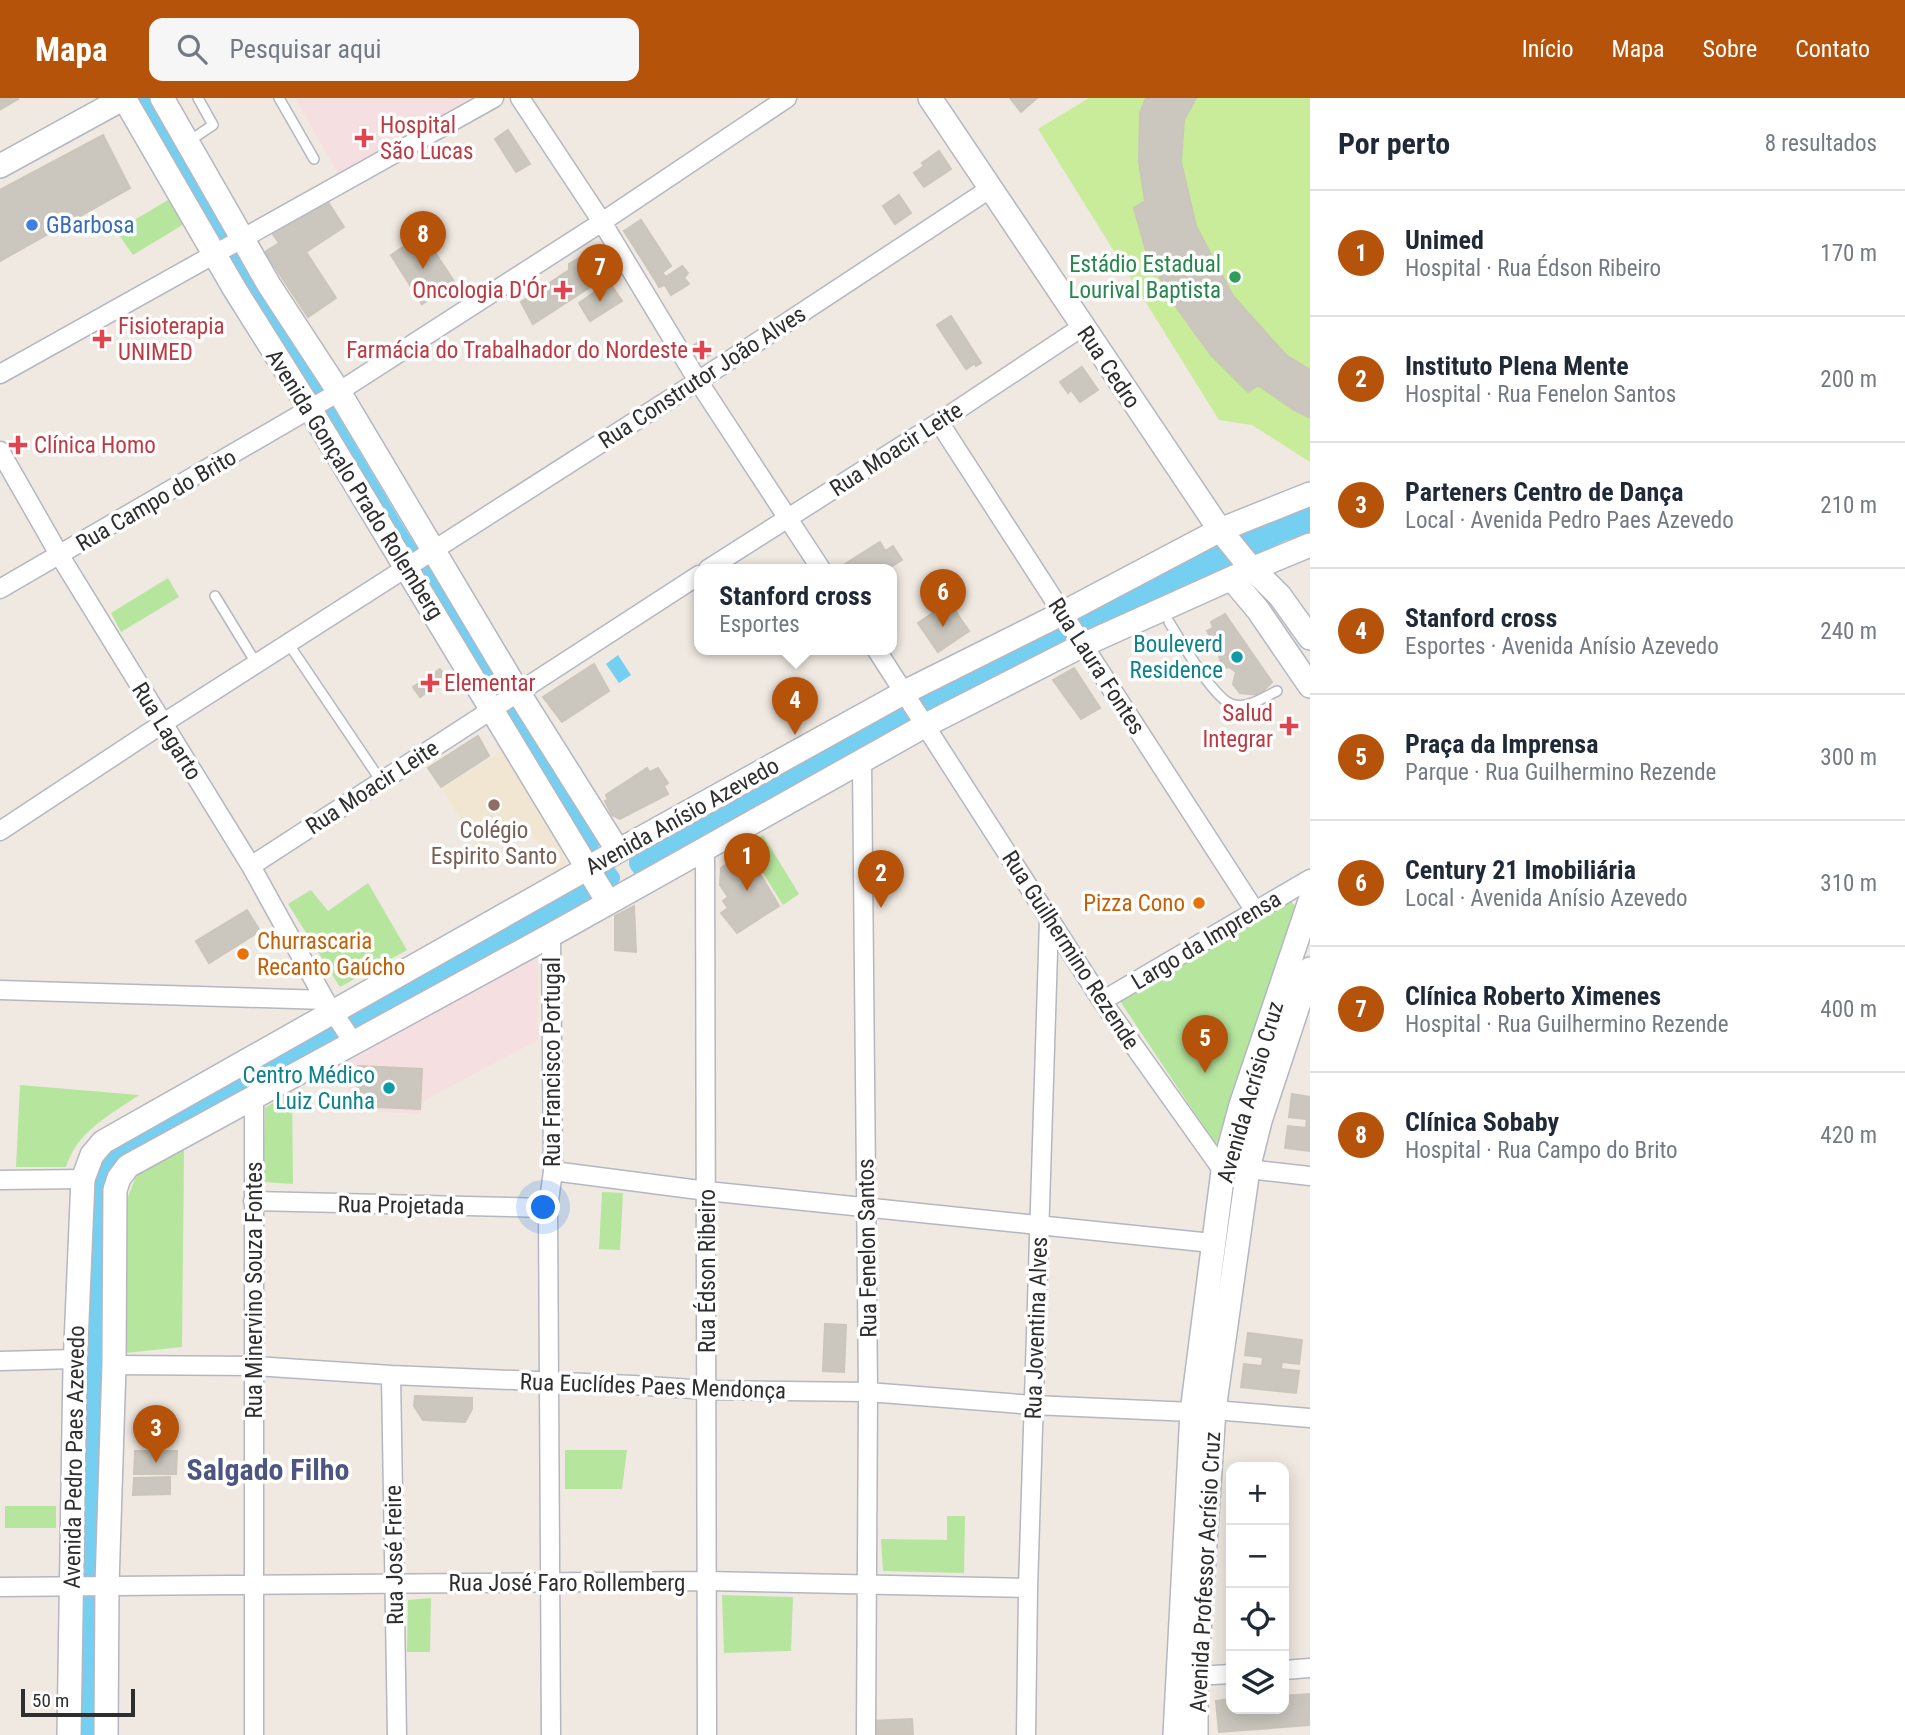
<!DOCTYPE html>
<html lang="pt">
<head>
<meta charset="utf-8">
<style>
  :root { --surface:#fff; --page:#f6f6f7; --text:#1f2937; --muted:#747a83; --line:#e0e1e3; --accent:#b45309 }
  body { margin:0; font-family:"Roboto Condensed",sans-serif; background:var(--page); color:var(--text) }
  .controls { position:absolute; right:21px; bottom:21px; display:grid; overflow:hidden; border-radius:14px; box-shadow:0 4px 18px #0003 }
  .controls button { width:63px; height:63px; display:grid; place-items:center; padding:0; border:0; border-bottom:2px solid var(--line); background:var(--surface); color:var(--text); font:35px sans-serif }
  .scale { position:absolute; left:21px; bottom:18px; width:114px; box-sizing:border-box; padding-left:7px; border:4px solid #2e2e2e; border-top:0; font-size:19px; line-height:24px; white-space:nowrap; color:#2e2e2e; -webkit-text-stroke:5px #fff; paint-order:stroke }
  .you { position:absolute; left:544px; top:1110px; width:24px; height:24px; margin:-18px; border:5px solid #fff; border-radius:50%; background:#1a73e8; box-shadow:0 0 0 10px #1a73e833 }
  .badge { display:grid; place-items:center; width:46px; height:46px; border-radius:50%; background:var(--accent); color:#fff; font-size:23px; font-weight:700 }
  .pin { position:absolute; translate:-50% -58px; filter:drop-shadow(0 2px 4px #0008) }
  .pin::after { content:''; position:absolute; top:37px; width:24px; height:21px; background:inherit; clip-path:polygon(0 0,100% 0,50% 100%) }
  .popup { position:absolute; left:694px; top:466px; width:203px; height:91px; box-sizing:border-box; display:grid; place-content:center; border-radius:14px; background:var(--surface); filter:drop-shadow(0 2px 5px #0005); font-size:23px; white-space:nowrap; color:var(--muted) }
  .popup b { font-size:26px; color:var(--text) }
  .popup::after { content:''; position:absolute; left:50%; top:100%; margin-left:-14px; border:14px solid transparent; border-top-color:var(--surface) }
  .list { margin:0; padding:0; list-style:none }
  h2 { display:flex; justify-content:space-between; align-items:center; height:91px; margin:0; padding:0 28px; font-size:30px }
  h2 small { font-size:23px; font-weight:400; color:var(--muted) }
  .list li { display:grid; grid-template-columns:46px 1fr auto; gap:21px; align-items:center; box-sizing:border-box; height:126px; padding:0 28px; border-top:2px solid var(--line) }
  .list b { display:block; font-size:26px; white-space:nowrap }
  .list p { margin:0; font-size:23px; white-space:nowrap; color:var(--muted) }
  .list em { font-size:23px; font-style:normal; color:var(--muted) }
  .icon { flex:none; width:38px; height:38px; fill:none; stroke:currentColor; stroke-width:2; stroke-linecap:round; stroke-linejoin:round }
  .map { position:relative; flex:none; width:1310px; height:1637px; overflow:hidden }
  header { display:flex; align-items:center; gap:42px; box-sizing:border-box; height:98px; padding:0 35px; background:var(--accent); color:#fff }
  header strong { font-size:33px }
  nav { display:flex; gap:38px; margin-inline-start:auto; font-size:24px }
  .search { width:490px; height:63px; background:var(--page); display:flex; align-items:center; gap:18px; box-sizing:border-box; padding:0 24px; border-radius:14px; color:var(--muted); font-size:26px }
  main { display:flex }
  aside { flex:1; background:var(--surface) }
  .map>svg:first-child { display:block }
  .education { fill:#f0e6d1 }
  .medical { fill:#f5dfe0 }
  .green { fill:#b6e59e }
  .pitch { fill:#c9ec9a }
  .water { fill:#75cff0 }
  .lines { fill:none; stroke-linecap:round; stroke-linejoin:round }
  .canal { stroke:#75cff0; stroke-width:16 }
  .river { stroke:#75cff0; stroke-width:28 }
  .building { fill:#cbc7bf; stroke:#cbc5ba; stroke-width:2 }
  .lane-casing { stroke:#b4b7c1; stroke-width:12 }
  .street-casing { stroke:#b4b7c1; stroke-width:21 }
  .secondary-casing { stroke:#b4b7c1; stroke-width:26 }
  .lane { stroke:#fff; stroke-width:9 }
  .street { stroke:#fff; stroke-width:18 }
  .secondary { stroke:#fff; stroke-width:23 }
  .health-dot { fill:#e0444e; stroke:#fff; stroke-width:2.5 }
  .shop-dot { fill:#3f7fe0; stroke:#fff; stroke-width:2.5 }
  .leisure-dot { fill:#2e9e5b; stroke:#fff; stroke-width:2.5 }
  .culture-dot { fill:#0f9aa8; stroke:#fff; stroke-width:2.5 }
  .education-dot { fill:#8d6e63; stroke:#fff; stroke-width:2.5 }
  .food-dot { fill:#e8710a; stroke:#fff; stroke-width:2.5 }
  .labels { text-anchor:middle; stroke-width:7; stroke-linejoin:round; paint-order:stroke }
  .health-label { font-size:23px; fill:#be3a42; stroke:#fff; text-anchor:start }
  .shop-label { font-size:23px; fill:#366cbe; stroke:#fff; text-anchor:start }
  .leisure-label { font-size:23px; fill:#27864d; stroke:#fff; text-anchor:end }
  .street-label { font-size:23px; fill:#2e2e2e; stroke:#fff }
  .culture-label { font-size:23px; fill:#0d838f; stroke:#fff; text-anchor:end }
  .education-label { font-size:23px; fill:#785e54; stroke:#fff }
  .food-label { font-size:23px; fill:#c56008; stroke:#fff; text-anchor:end }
  .district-label { font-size:30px; font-weight:bold; fill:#4d5680; stroke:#fff }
</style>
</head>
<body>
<header>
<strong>Mapa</strong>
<div class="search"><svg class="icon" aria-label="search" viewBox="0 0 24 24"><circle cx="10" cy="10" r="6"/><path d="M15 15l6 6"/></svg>Pesquisar aqui</div>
<nav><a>Início</a><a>Mapa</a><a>Sobre</a><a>Contato</a></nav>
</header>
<main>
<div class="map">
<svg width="1310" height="1637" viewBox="0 0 1310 1637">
  <rect width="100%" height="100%" fill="#efe9e1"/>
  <path class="education" d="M502,653L565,752L566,769L555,777L526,724L478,751L442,690Z"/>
  <path class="medical" d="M295,0H480L340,79Z
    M538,856V942L425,1002L420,1016L348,1012V964Z"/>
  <path class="green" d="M168,102L184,126L133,157L116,133Z
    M168,480L179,499L121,534L111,515Z
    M763,737L799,796L783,807L746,748Z
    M368,785L407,852L340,889L288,806L311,792L328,813Z
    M1290,803L1300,812L1216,1047L1120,903Z
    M20,987L139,997C109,1018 77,1033 66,1069H16Z
    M292,993L293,1086L263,1084L265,1010Z
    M184,1052L182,1249L125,1255V1107L136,1078Z
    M602,1094L623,1095L620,1152L599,1151Z
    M565,1352H627L622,1391H565Z
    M5,1408H56V1430H5Z
    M947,1418H965L964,1475L883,1473L881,1441L947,1442Z
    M722,1497L793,1499L791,1553L724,1555Z
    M431,1500L430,1554H407L408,1502Z"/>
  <path class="pitch" d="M1089,0H1310V364L1252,327L1219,322L1038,31Z"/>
  <path class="water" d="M618,557L631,577L619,585L606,566Z"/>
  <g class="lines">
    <path class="canal" d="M141,0L396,431L591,746
      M606,771L612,780"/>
    <path class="river" d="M643,764L835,654L1032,550L1282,429L1310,422
      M89,1637L101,1081C103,1065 114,1059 127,1051L585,795"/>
  </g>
  <path class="building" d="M0,0H17L18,1L1,11Z
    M1010,0H1037L1021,14Z
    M1146,0H1196L1184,22L1181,64L1196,128L1233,198L1286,257L1310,272V320L1294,312L1258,287L1248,294L1211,257L1174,206L1146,153L1134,110L1145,103L1139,64L1140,15Z
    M508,32L530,66L516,74L495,41Z
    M103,37L130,90L0,163V92Z
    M939,53L951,71L924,89L914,75L924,68L922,65Z
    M899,97L911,115L895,126L883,108Z
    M324,98L344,129L306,154L336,200L308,219L265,154L279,145L270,132Z
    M641,122L671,168L662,175L666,179L657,185L624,133Z
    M423,136L455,185L422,206L391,157Z
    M589,154L604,180L533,226L521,204L569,172V166Z
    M682,168L688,175L684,180L689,186L671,197L665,187L659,189L657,185Z
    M609,184L622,203L590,223L579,205Z
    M951,218L981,265L976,268L975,265L966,271L937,227Z
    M701,243L710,257L703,261L694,247Z
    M1082,269L1098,292L1080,304L1071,292L1068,295L1060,284Z
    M880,444L885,453L893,448L902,462L887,471H843L842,468Z
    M949,504L969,533L938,554L918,525Z
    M1225,516L1272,584L1259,597L1240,595L1233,586L1236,574L1229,569L1225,570L1220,562L1219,556L1209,552L1202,543L1210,538L1207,533L1213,530L1211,524Z
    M594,566L609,593L562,624L543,599Z
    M1074,570L1100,610L1081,621L1053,582Z
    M440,571L447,580L420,599L413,589Z
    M478,638L489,658L441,689L428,670Z
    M647,670L650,674L658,670L668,685L664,688L668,696L620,721L612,717L605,703L608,702L606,697Z
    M746,758L751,765L753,764L779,808L737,835L721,815L728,810L723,803L728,799L720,787L721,770L736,760L738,764Z
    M634,808L636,854L615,852V818Z
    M247,812L260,833L209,865L196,843Z
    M358,968L422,971L420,1011L356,1008Z
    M1292,996L1310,999V1053L1285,1050L1288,1028L1306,1030L1307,1021L1289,1019Z
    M825,1226L846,1227L844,1274L823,1273Z
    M1248,1235L1302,1242L1299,1266L1282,1264L1281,1271L1299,1273L1296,1295L1241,1289L1244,1266L1262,1268L1263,1259L1245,1257Z
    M415,1298L472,1300V1311L465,1324L423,1322L414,1308Z
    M135,1353H177L176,1376H134Z
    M170,1379V1396L133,1397L134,1380Z
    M1310,1596V1627L1219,1634L1216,1603L1231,1601V1611H1284V1598Z
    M912,1621L913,1637H871L870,1623Z"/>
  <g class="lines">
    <defs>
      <path id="lane" d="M279,0L314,61
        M189,43L213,27L198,0
        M215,498L256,565
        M1169,524C1181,543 1212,598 1231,606C1246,612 1264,599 1277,593
        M288,545L381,683"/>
      <path id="street" d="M520,0L602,124L698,283L821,471
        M0,276L494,0
        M939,324L1255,813
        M0,353L60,458L251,768L325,902L353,944
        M708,471L939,324L1082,229
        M0,491L332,298L602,124L787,0
        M876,551L1102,903L1223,1073
        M862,664L868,1294L866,1637
        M0,733L162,626L698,283L991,90
        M705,751L707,1637
        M251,768L699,477
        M0,892L325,902
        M1102,903L1310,781
        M1248,1071L1310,1078
        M553,1073L707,1093L1212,1145
        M0,1082L83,1081
        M253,1103L548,1110
        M0,1263L75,1261
        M114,1267L255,1268L391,1277L633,1287L707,1292L868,1294L1033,1307L1192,1314L1214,1312L1310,1320
        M391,1277L397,1637
        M0,1489L707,1483L1028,1490
        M1284,1572L1310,1570
        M1196,1578L1231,1576
        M254,1637V1000
        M551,1637L548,1110L553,1073L551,837
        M1026,1637L1028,1490L1049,822"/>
      <path id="secondary" d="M124,0L234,190L310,311L608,804
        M162,0L269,187L339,294L518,594L618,753
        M930,0L1220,432L1246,464L1280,498L1310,540
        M0,68L124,0
        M1232,481L1258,512L1310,588
        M69,1637L75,1269L83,1081L92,1057L103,1044L618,753L905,594L1063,515L1220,432L1310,396
        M106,1637L107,1487L114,1267L115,1092L119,1080L128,1068L551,837L926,627L1083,547L1252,471L1310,447
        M1175,1637L1192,1314L1223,1073L1241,1007L1310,803
        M1196,1637V1578L1214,1312L1248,1071L1260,1023L1310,871"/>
    </defs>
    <use href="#lane" class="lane-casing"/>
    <use href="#street" class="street-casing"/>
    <use href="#secondary" class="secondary-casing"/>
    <use href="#lane" class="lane"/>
    <use href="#street" class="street"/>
    <use href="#secondary" class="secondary"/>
  </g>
  <g class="health-dot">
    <path d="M360.5 29.5h7v7h7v7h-7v7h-7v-7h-7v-7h7z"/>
    <path d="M559.5 181.5h7v7h7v7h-7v7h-7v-7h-7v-7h7z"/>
    <path d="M98.5 230.5h7v7h7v7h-7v7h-7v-7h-7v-7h7z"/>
    <path d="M698.5 241.5h7v7h7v7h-7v7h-7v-7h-7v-7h7z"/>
    <path d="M14.5 336.5h7v7h7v7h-7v7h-7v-7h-7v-7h7z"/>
    <path d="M426.5 574.5h7v7h7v7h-7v7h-7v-7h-7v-7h7z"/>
    <path d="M1285.5 617.5h7v7h7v7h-7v7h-7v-7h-7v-7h7z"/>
  </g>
  <circle class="shop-dot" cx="32" cy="127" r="7"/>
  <circle class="leisure-dot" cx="1235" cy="179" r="7"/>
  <g class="culture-dot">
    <circle cx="1237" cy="559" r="7"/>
    <circle cx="389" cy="990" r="7"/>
  </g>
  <circle class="education-dot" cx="494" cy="707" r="7"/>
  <g class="food-dot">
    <circle cx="1199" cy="805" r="7"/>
    <circle cx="243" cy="856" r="7"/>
  </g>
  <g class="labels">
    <g class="health-label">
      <text x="380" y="35">Hospital<tspan x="380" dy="26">São Lucas</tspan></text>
      <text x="547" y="200" text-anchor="end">Oncologia D'Ór</text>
      <text x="118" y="236">Fisioterapia<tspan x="118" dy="26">UNIMED</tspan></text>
      <text x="688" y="260" text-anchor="end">Farmácia do Trabalhador do Nordeste</text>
      <text x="34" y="355">Clínica Homo</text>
      <text x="444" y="593">Elementar</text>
      <text x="1273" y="623" text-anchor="end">Salud<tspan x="1273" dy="26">Integrar</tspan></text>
    </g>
    <g class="shop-label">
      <text x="46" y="135">GBarbosa</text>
    </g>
    <g class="leisure-label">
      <text x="1221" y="174">Estádio Estadual<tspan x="1221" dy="26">Lourival Baptista</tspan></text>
    </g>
    <g class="street-label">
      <text transform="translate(1109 269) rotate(56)" y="8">Rua Cedro</text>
      <text transform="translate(702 279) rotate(-33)" y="8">Rua Construtor João Alves</text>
      <text transform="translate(896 351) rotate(-33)" y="8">Rua Moacir Leite</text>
      <text transform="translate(355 386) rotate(58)" y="8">Avenida Gonçalo Prado Rolemberg</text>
      <text transform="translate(156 402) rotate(-30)" y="8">Rua Campo do Brito</text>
      <text transform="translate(1097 568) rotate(57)" y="8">Rua Laura Fontes</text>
      <text transform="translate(167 633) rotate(58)" y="8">Rua Lagarto</text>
      <text transform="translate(372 689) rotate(-33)" y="8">Rua Moacir Leite</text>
      <text transform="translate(682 718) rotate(-29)" y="8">Avenida Anísio Azevedo</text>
      <text transform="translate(1206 842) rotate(-31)" y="8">Largo da Imprensa</text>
      <text transform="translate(1071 852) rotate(57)" y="8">Rua Guilhermino Rezende</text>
      <text transform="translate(552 964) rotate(-90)" y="8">Rua Francisco Portugal</text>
      <text transform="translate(1250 994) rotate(-74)" y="8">Avenida Acrísio Cruz</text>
      <text transform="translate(401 1107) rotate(1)" y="8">Rua Projetada</text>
      <text transform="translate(867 1150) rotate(-91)" y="8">Rua Fenelon Santos</text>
      <text transform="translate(707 1173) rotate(-90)" y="8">Rua Édson Ribeiro</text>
      <text transform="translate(254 1192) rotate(-90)" y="8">Rua Minervino Souza Fontes</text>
      <text transform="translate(1036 1230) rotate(-88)" y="8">Rua Joventina Alves</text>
      <text transform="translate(653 1288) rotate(2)" y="8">Rua Euclídes Paes Mendonça</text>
      <text transform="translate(74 1359) rotate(-89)" y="8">Avenida Pedro Paes Azevedo</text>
      <text transform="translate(394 1457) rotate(-91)" y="8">Rua José Freire</text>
      <text transform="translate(1205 1474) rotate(-87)" y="8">Avenida Professor Acrísio Cruz</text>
      <text x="567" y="1493">Rua José Faro Rollemberg</text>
    </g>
    <g class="culture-label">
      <text x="1223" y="554">Bouleverd<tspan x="1223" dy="26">Residence</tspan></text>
      <text x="375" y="985">Centro Médico<tspan x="375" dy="26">Luiz Cunha</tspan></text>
    </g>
    <g class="education-label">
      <text x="494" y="740">Colégio<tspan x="494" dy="26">Espirito Santo</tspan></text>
    </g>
    <g class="food-label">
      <text x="1185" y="813">Pizza Cono</text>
      <text x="257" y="851" text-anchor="start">Churrascaria<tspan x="257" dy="26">Recanto Gaúcho</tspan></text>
    </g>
    <g class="district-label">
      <text x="268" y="1382">Salgado Filho</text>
    </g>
  </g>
</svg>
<div class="controls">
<button>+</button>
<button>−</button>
<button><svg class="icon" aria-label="locate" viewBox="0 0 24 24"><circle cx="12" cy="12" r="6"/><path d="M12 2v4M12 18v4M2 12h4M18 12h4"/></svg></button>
<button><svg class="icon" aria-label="layers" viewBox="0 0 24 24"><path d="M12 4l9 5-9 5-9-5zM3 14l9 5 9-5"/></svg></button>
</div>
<div class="scale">50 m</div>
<div class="you"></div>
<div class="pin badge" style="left:747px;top:793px">1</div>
<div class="pin badge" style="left:881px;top:810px">2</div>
<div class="pin badge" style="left:156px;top:1365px">3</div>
<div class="pin badge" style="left:795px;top:637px">4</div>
<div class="popup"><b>Stanford cross</b>Esportes</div>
<div class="pin badge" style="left:1205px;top:975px">5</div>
<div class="pin badge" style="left:943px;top:529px">6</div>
<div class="pin badge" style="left:600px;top:204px">7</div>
<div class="pin badge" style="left:423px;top:171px">8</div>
</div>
<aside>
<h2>Por perto<small>8 resultados</small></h2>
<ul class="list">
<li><span class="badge">1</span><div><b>Unimed</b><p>Hospital · Rua Édson Ribeiro</p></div><em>170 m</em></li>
<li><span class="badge">2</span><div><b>Instituto Plena Mente</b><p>Hospital · Rua Fenelon Santos</p></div><em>200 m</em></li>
<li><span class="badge">3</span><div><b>Parteners Centro de Dança</b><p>Local · Avenida Pedro Paes Azevedo</p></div><em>210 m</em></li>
<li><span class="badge">4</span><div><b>Stanford cross</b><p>Esportes · Avenida Anísio Azevedo</p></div><em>240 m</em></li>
<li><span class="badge">5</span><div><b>Praça da Imprensa</b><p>Parque · Rua Guilhermino Rezende</p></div><em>300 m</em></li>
<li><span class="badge">6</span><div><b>Century 21 Imobiliária</b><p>Local · Avenida Anísio Azevedo</p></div><em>310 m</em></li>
<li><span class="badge">7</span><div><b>Clínica Roberto Ximenes</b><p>Hospital · Rua Guilhermino Rezende</p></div><em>400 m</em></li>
<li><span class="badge">8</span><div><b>Clínica Sobaby</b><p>Hospital · Rua Campo do Brito</p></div><em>420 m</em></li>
</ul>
</aside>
</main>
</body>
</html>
